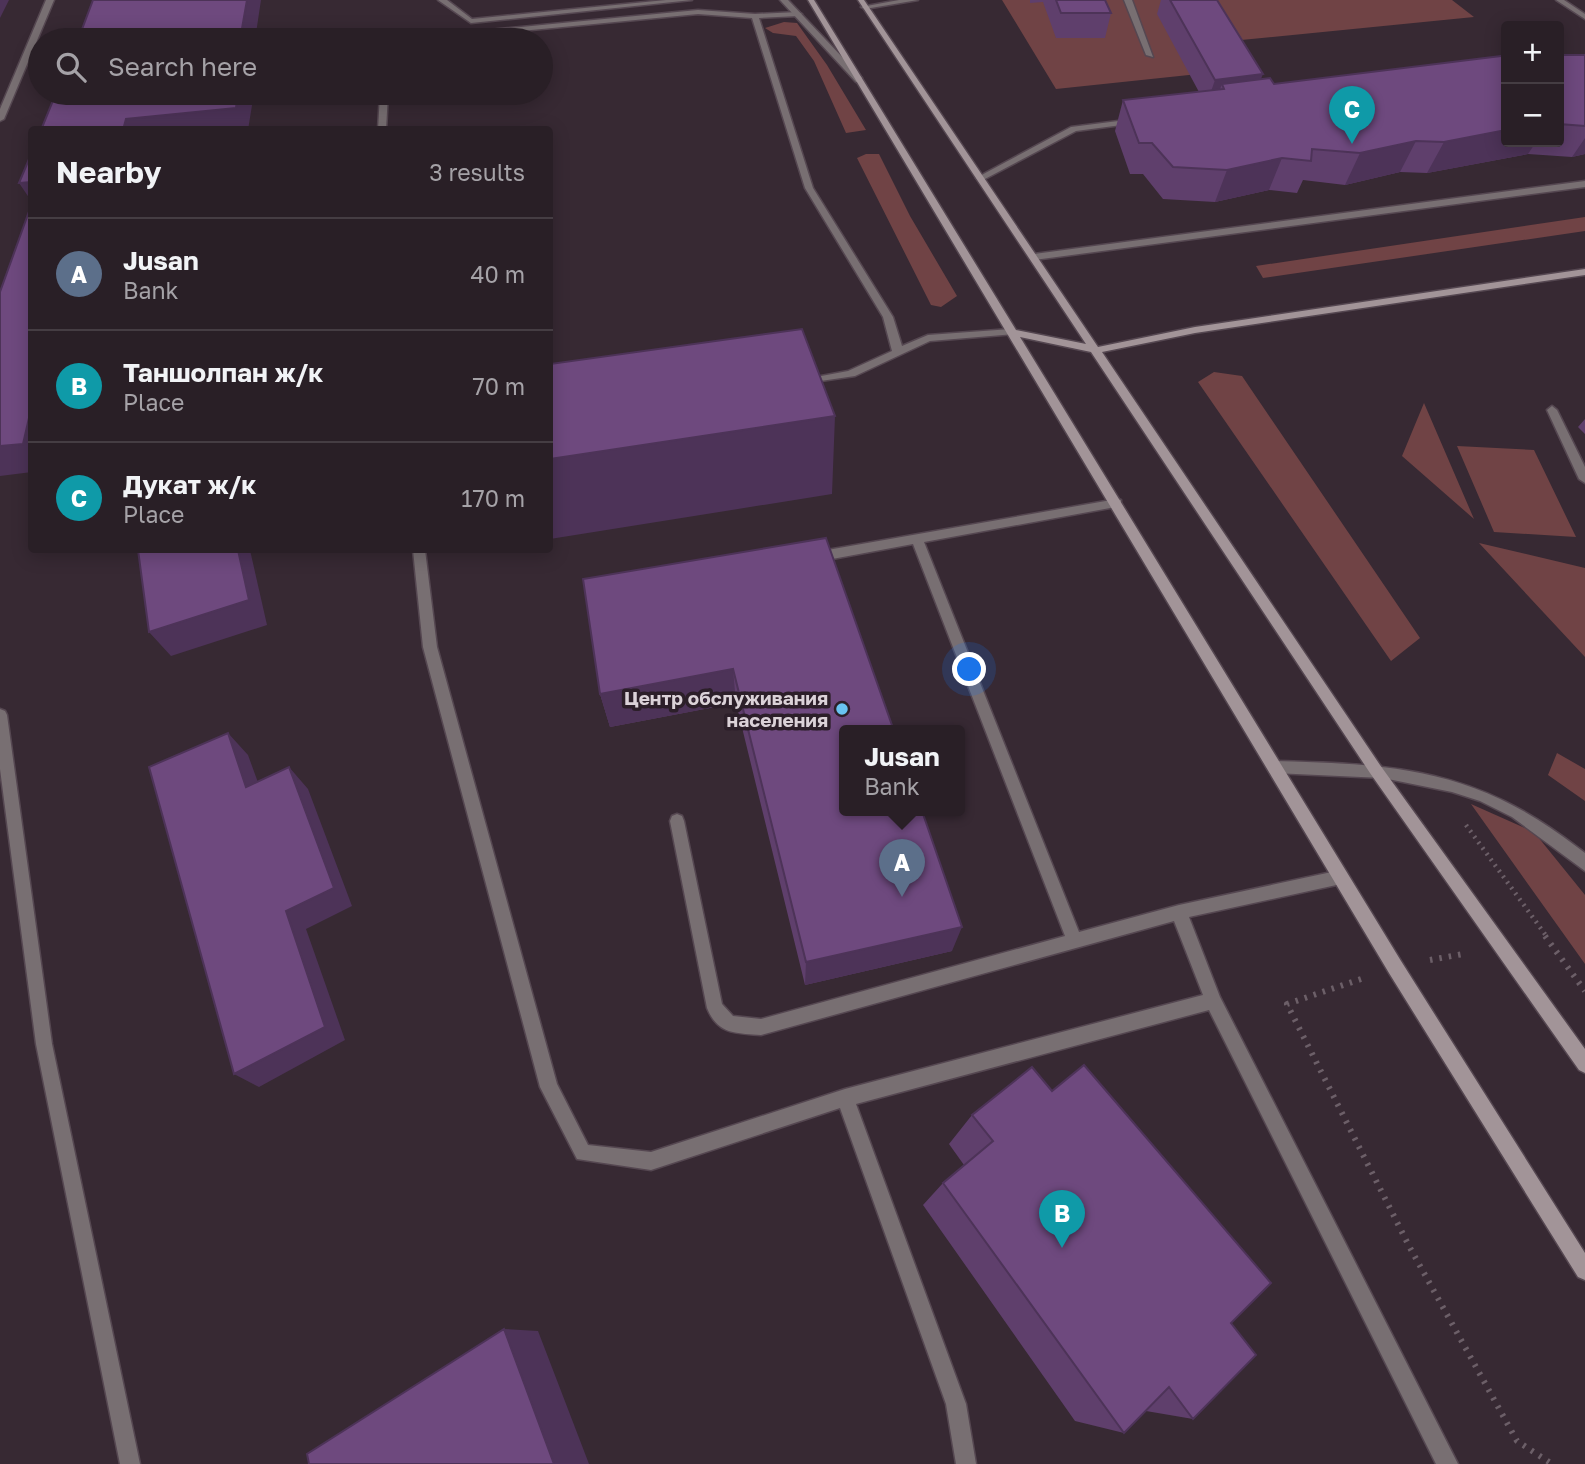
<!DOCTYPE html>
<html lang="en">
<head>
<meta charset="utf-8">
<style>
  :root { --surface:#291f26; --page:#352c32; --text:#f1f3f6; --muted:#a5a2a7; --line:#453d43; --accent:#bca0f2 }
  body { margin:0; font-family:"Golos Text",sans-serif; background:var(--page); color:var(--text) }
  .controls { position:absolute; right:21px; top:21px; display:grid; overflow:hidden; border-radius:7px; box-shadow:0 4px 18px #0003 }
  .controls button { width:63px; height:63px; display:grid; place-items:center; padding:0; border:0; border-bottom:2px solid var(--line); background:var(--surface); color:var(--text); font:35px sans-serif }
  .you { position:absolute; left:970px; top:670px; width:24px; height:24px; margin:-18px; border:5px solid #fff; border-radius:50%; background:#1a73e8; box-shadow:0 0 0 10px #1a73e833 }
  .badge { display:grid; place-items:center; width:46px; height:46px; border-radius:50%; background:var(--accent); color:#fff; font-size:23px; font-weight:700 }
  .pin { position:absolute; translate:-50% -58px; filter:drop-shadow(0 2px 4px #0008) }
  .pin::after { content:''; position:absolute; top:37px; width:24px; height:21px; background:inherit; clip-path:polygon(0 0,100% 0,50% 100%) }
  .popup { position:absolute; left:839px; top:725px; width:126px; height:91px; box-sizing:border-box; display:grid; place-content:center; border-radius:7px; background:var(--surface); filter:drop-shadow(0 2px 5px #0005); font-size:23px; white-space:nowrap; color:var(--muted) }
  .popup b { font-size:26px; color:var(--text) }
  .popup::after { content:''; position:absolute; left:50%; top:100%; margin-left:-14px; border:14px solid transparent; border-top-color:var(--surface) }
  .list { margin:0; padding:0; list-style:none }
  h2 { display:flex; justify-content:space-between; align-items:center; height:91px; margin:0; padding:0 28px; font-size:30px }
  h2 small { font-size:23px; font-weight:400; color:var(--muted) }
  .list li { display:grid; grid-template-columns:46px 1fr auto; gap:21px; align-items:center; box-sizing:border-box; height:112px; padding:0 28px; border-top:2px solid var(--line) }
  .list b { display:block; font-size:26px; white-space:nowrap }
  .list p { margin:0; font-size:23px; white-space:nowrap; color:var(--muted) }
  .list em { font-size:23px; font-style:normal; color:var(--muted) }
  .icon { flex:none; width:38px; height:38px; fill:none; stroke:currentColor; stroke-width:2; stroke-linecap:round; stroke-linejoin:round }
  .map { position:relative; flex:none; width:1585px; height:1464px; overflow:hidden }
  .search { position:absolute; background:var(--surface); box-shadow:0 4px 18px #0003; left:28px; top:28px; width:525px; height:77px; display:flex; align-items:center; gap:18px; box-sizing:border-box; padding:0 24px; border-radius:38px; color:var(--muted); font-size:26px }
  .panel { position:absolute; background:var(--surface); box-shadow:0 4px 18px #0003; left:28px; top:126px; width:525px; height:427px; border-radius:7px }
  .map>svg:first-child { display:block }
  .green { fill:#704345 }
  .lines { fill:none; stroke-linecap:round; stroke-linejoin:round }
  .service-casing { stroke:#554751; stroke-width:3 }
  .minor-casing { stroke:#554751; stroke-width:3 }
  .tertiary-casing { stroke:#554751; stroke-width:3 }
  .secondary-casing { stroke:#554751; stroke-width:3 }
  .path-far1 { stroke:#6c5f68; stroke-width:4.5; stroke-dasharray:2 5; stroke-linecap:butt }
  .path { stroke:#6c5f68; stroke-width:6; stroke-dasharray:2.5 7; stroke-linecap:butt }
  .service { fill:#786f72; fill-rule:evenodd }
  .minor { fill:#786f72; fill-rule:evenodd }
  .tertiary { fill:#786f72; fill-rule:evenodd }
  .secondary { fill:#a29498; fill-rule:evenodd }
  .wall { fill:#5f3f6c }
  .shaded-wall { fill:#4d3358 }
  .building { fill:#6e497e; stroke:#4d3358; stroke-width:2 }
  .poi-dot { fill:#69c3f1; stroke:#2c1f29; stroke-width:2.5 }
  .labels { text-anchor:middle; stroke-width:7; stroke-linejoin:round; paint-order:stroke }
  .poi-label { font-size:19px; font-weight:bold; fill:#dbd2d8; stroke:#2c1f29; text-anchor:end }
</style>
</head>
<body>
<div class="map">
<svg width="1585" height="1464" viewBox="0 0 1585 1464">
  <rect width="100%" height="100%" fill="#372933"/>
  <path class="green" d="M1002,0H1452L1474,17L1231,41L1246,69L1056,89Z
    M784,22L797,23L827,65L866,130L846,133L814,61L796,36L773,33L765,28Z
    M866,154H879L910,216L957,296L941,307L931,305L857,158Z
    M1585,217V231L1263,278L1256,266Z
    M1214,372L1242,376L1420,638L1391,661L1198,382Z
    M1424,403L1474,519L1402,456Z
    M1457,446L1534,450L1576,537L1494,532Z
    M1479,543L1585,568V657Z
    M1557,753L1585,769V801L1548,775Z
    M1471,804L1534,832L1585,895V964Z"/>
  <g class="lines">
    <defs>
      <path id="service" d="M438,0H447L472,19L666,0H692L471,23Z
        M899,0H918L865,9L861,7Z
        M1124,0H1132L1153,57L1146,55Z
        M698,10L755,14L798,12L802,14L798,16L759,18L813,188L893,317L902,346L928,335L1011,329L1015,330V334L930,341L855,376L800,384V380L848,371L892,351L883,317L805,188L752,18L698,14L427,40H403L407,38Z
        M380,93H388L386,130H378Z
        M1134,119H1137V123L1076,131L983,180L976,178L1071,127Z
        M1585,181V187L1034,260L1029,257L1034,254Z
        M1552,406L1557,410L1585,467V483L1579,479L1547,410Z
        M1117,499L1121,500V506L924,542L1079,932L1179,905L1341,870L1346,872L1349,877L1346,882L1341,884L1189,917L1220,997L1458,1464H1436L1209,1010L856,1104L966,1404L976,1464H956L946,1404L840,1108L651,1170L577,1159L540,1087L423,647L413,550H425L437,647L557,1084L588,1145L651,1152L845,1089L1203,995L1174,921L761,1035C736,1033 718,1035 707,1008L670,821L672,816L677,814L682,816L684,821L722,1004L733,1016L761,1019L1065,936L913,544L816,562L810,557L816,552Z
        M0,709L5,711L7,715L52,1044L140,1464H120L36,1044L0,769Z"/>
      <path id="minor" d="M46,0H54L4,119L0,121V109Z
        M1556,0H1564L1585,14V19Z
        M1274,761C1397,764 1476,769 1577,847L1585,853V871L1512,817L1480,801L1452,792L1383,778L1274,773L1269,771L1267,767L1269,763Z"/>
      <path id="tertiary" d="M780,0H788L862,78V82H856Z"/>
      <path id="secondary" d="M808,0H814L1016,330L1086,344L858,0H864L1098,347L1195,327L1585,269V275L1195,333L1102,352L1380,765L1585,1049V1073L1579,1070L1370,773L1091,352L1020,337L1401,961L1585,1253V1280L1578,1277L1389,973Z"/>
    </defs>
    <use href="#service" class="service-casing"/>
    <use href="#minor" class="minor-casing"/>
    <use href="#tertiary" class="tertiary-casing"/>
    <use href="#secondary" class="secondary-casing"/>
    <path class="path-far1" d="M1466,825L1547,937"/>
    <path class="path" d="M1545,936L1585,991
      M1430,960L1463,954
      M1361,979L1287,1004L1409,1246L1517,1441L1552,1464"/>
    <use href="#service" class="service"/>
    <use href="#minor" class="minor"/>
    <use href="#tertiary" class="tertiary"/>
    <use href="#secondary" class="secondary"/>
  </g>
  <path class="wall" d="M1030,0H1105L1111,13L1105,38H1056L1043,2L1030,3Z
    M1161,0H1217L1261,79L1274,84L1506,142H1559V55H1585V154L1572,157L1528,154L1427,173L1400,172L1345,185L1303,180L1297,193L1269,190L1215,202L1163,199L1143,174H1130L1115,131L1123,100L1199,92L1157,14Z
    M1585,419V434L1578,427Z
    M826,538L952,951L805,985L736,703L610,727L600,694Z
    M972,1115L1231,1323L1193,1419L1146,1411L1124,1433L1075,1421L923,1205L943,1183L964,1165L949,1144Z"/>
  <path class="shaded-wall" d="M0,0H9L0,18Z
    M247,0H261L255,40H240Z
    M1263,74L1253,99L1224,89L1222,84L1214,105L1206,106L1215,80Z
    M238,93H254L248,130H123L126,119Z
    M1506,130V142H1536L1528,154L1427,173L1444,142Z
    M1585,138V154L1572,157Z
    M1416,141L1400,172L1345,185L1360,153Z
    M1282,158L1269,190L1215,202L1227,170Z
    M32,182V202L19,183Z
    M32,405V472L0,476V446Z
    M835,416L832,494L550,539V459Z
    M238,550H250L267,625L171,656L149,632Z
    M733,669L736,703L610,727L600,694Z
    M228,733L248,755L267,807L246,787Z
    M289,767L308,789L352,906L306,929L345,1040L259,1087L234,1074Z
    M962,927L952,951L805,985L806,962Z
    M504,1329L538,1331L589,1464H554Z"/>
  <path class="building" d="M93,0H247L240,40H78Z
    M1056,0H1105L1111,13H1061Z
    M1170,0H1217L1263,74L1215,80Z
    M1559,55H1585V126L1559,124Z
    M1501,56H1506V130L1444,142L1416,141L1360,153L1312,149L1311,161L1282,158L1227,170L1173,167L1152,143H1139L1123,100L1224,89L1222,84L1270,78L1274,84Z
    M56,93H238L236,108L126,119L123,130H41Z
    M32,152V182L19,183Z
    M32,203V405L23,444L0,446V292Z
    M802,329L835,416L550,459V364Z
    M826,538L894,731H844V811H922L962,927L806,962L733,669L600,694L583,579Z
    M138,550H238L249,600L149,632Z
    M228,733L246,787L289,767L334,888L286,911L325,1027L234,1074L149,767Z
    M1084,1065L1271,1283L1231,1323L1256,1355L1193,1419L1169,1387L1124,1433L943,1183L993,1141L972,1115L1032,1067L1052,1091Z
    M504,1329L554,1464H309L307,1454Z"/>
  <circle class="poi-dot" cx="842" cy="709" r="7"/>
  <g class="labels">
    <g class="poi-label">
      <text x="828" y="705">Центр обслуживания<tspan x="828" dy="22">населения</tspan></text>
    </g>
  </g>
</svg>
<div class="controls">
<button>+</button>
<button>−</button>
</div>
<div class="you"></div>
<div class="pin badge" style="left:902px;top:897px;background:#5c6f8a">A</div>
<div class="popup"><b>Jusan</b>Bank</div>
<div class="pin badge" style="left:1062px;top:1248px;background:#0f9aa8">B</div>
<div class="pin badge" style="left:1352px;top:144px;background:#0f9aa8">C</div>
<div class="search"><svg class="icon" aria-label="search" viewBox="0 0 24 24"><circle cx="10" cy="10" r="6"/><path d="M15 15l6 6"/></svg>Search here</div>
<section class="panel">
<h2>Nearby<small>3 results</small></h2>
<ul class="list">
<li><span class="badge" style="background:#5c6f8a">A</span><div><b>Jusan</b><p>Bank</p></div><em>40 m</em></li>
<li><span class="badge" style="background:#0f9aa8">B</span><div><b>Таншолпан ж/к</b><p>Place</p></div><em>70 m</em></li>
<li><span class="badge" style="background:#0f9aa8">C</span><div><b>Дукат ж/к</b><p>Place</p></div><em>170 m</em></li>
</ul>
</section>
</div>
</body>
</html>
